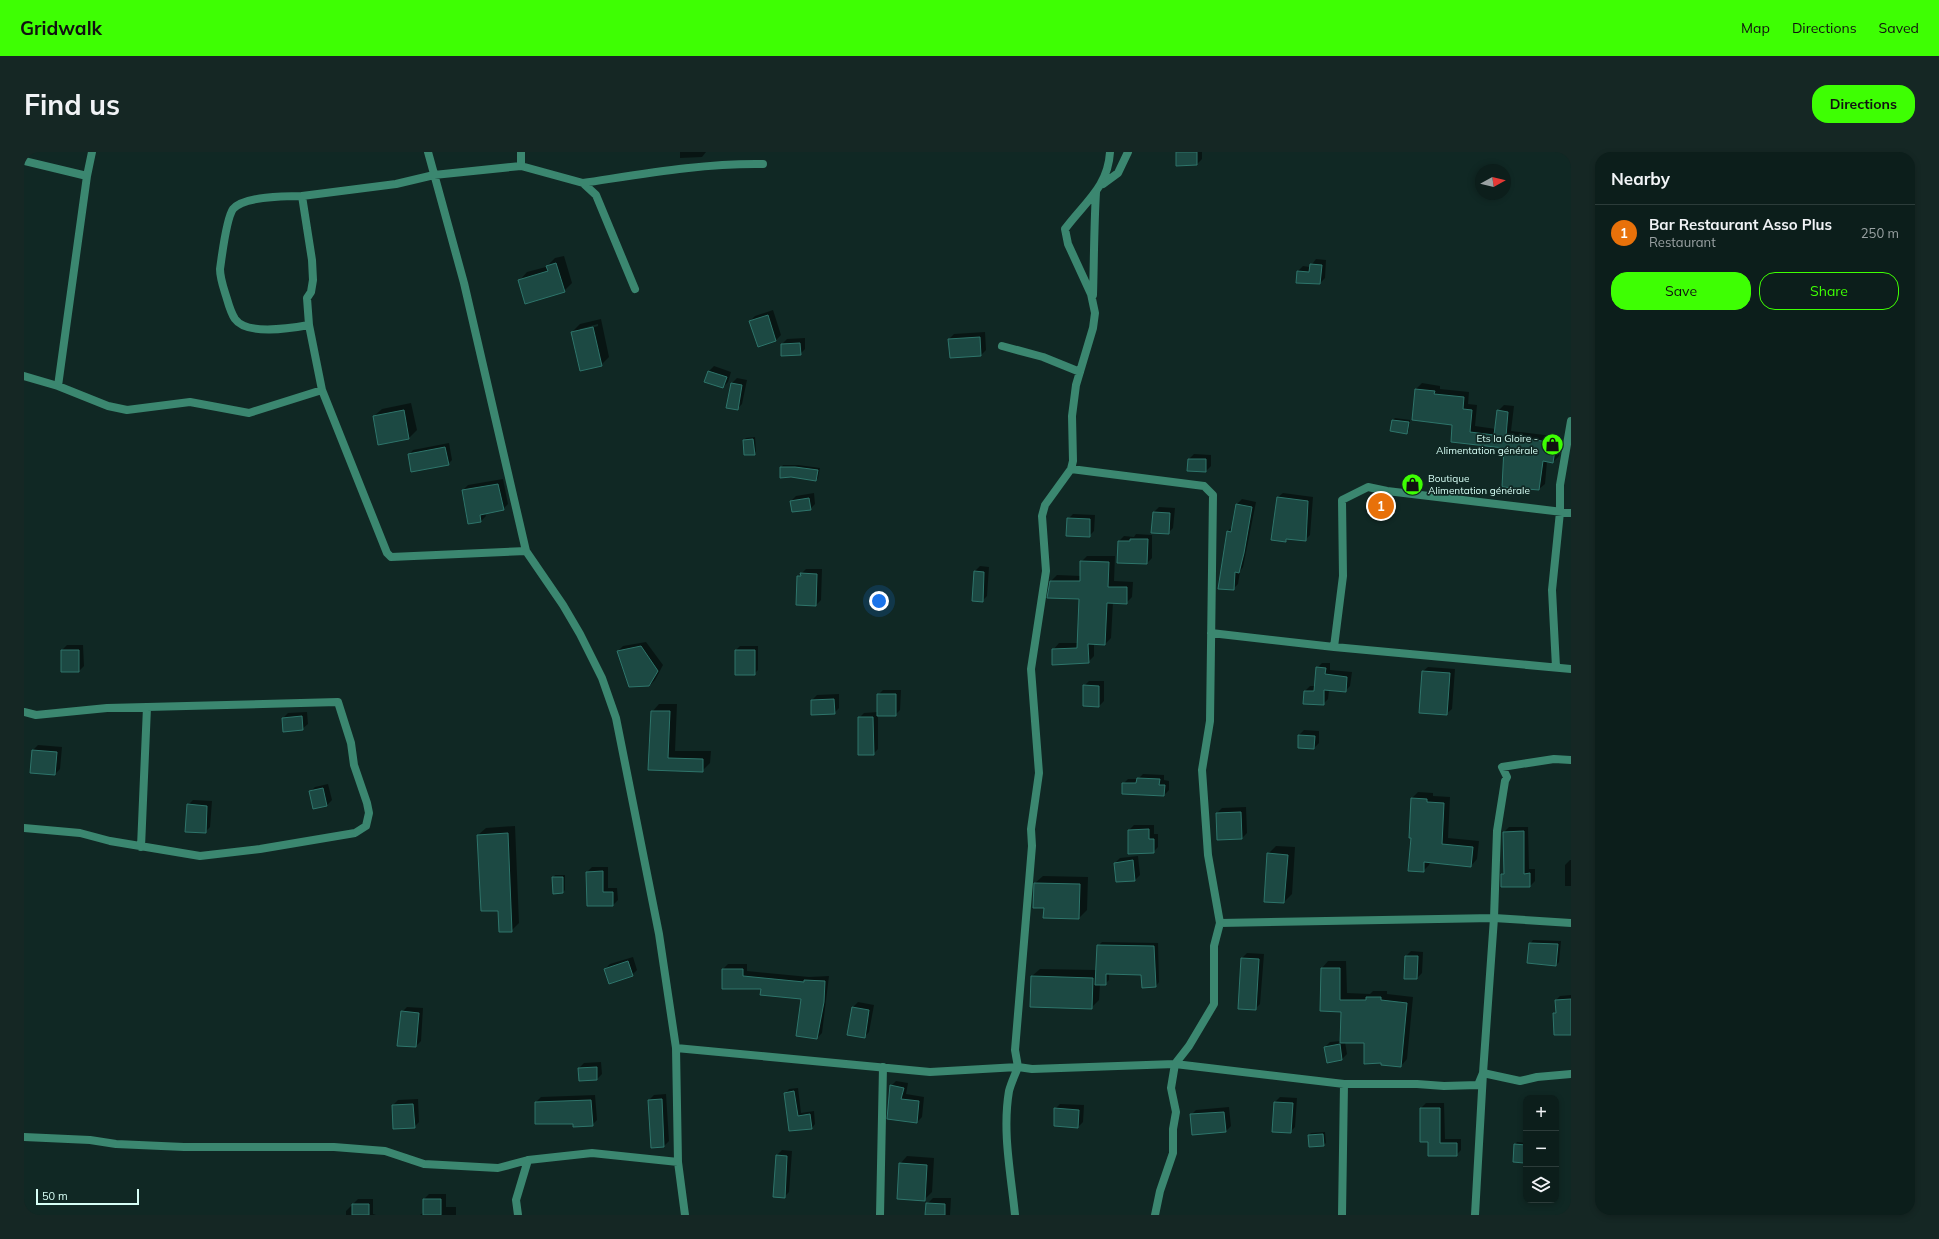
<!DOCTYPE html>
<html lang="en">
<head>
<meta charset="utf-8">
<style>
  :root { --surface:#0c1e1b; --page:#152724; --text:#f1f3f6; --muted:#9aa2a3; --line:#2c3c3a; --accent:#3eff03 }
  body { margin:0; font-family:Mulish,sans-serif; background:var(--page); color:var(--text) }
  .controls { position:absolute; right:12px; bottom:12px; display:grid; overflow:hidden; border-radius:8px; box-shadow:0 2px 6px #0003 }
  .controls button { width:36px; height:36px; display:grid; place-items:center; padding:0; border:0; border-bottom:1px solid var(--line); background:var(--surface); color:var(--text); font:20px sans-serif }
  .compass { position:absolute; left:1451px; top:12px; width:36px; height:36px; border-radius:50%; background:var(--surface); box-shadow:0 2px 6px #0003; rotate:82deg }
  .scale { position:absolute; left:12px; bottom:10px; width:103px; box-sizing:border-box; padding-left:4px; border:2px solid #d7fff6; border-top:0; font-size:11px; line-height:14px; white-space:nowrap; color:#d7fff6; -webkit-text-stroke:3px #102824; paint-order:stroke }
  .you { position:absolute; left:855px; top:449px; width:14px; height:14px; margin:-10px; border:3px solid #fff; border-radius:50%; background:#1a73e8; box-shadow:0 0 0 6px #1a73e833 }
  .badge { display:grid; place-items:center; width:26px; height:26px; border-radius:50%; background:var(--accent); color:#fff; font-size:13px; font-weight:700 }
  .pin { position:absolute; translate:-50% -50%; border:2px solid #fff; box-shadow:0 1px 4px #0006 }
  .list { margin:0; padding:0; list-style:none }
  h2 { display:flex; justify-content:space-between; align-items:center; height:52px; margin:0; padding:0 16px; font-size:17px }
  h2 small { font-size:13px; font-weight:400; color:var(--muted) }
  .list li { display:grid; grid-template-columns:26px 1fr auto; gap:12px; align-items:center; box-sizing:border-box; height:56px; padding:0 16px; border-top:1px solid var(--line) }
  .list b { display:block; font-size:15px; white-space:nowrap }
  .list p { margin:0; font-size:13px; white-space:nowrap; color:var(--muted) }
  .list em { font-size:13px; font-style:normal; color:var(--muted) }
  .actions { display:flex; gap:8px; padding:12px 16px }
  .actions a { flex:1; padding:9px 0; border:1px solid var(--accent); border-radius:16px; text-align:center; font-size:14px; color:var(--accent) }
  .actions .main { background:var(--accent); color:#111 }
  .icon { flex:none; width:22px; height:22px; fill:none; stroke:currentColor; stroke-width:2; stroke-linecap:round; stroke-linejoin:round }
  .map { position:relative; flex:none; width:1547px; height:1063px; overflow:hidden; border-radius:16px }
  header { display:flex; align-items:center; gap:24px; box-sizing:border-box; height:56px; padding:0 20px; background:var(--accent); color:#111 }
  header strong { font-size:19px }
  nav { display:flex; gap:22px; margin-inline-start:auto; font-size:14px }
  .intro { display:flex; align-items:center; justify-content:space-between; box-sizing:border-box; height:96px; padding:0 24px }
  h1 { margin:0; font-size:28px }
  .button { padding:10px 18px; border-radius:16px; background:var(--accent); color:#111; font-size:14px; font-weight:700 }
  main { display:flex; gap:24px; padding:0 24px }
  aside { flex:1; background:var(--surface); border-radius:16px; box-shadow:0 2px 6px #0003 }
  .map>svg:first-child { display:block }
  .shadow { fill:#0007; fill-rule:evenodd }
  .building { fill:#1c4943; stroke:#2e756b }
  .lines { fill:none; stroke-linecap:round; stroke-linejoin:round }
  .minor { stroke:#3b8770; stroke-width:8 }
  .labels { text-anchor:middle; stroke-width:3.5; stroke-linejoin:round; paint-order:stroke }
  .poi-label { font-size:10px; fill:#d7fff6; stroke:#102824; text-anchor:end }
</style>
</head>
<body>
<header>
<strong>Gridwalk</strong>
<nav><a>Map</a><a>Directions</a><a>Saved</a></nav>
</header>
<div class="intro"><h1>Find us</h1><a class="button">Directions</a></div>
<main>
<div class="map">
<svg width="1547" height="1063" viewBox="0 0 1547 1063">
  <rect width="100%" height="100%" fill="#102824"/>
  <path class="shadow" d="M656,0H682L678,5L656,6Z
    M1153,0H1178V7L1173,12Z
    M540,104L548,131L540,139L496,128L503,120L522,115L531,106Z
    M1292,107L1302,108L1301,126L1296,131L1273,130L1274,119L1279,114L1286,115Z
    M749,158L757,183L752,188L734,194L726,169L731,164Z
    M577,167L585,205L577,213L548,180L556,172ZM574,172V174L556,179V177Z
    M961,180L962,198L957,203L927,205L925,187L930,182Z
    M781,186V197L776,202L758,192L763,187Z
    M690,214L707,220L704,230L699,235L685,219Z
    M713,226L723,228L718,252L713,257L704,255L708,231Z
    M1398,231L1416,234V237L1445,240L1444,252L1453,253L1451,274L1472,277L1474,259L1480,253L1490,254L1487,279L1537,285L1535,304L1529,310L1523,309L1521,332L1515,337L1481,296L1428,289L1429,272L1389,267L1392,237Z
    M387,251L393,278L385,286L355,291L350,264L358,257Z
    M1371,266L1386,268L1385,278L1383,281L1369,268Z
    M731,285L732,299L730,302L720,288L722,286Z
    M425,291L428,308L424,312L385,303L389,298Z
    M1170,302L1187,303V314L1182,319L1165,307Z
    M759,313H774L796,316L794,326L792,328L767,324L757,316Z
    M479,327L484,352L479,357L461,361L462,364L457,369L439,338L444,333Z
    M790,341L791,352L786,357L767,349L772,344Z
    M1259,341L1289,345L1286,383L1281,388L1265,386L1262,389L1254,345Z
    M1218,347L1232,350L1219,415L1216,419L1214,432L1209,437L1204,379L1209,374L1213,352Z
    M1135,355L1151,356L1149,376L1144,381L1130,360Z
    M1049,362L1071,363L1070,379L1065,384L1044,367Z
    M1112,382L1128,383V406L1123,411L1095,389L1100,384L1110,385Z
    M1063,404H1091L1090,429L1109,430L1108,445L1102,451L1089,450L1087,486L1081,492L1070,491V504L1064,510L1029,498L1035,491H1054L1056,446L1027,429L1033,423L1057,424V410Z
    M956,414L965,415L963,444L958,449L951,419Z
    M782,417H798L797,448L792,453L774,425Z
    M622,490L639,513L631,528L626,533L606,534L594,499L599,494Z
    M43,493H59L60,514L55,519L38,498Z
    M716,494H734V518L730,522H712V498Z
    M1298,511H1306V518L1328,520L1326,534L1321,539L1305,538L1304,547L1299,552L1281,539L1286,534H1292L1293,516Z
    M1404,515L1431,517L1428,557L1422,562L1398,520Z
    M1065,529H1080V549L1075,554L1060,534Z
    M859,538H877L876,558L871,563H854V597L849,602L835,566L840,561L854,560V543Z
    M815,542V556L810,561L788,562V548L793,543Z
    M635,552H653L651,599H687L686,611L678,619L625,617L628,560Z
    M283,560L284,572L278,577L259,566L264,561Z
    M1280,578L1295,579V591L1290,596L1275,583Z
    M14,593L38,595L36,617L31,622L9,598Z
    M1119,622L1140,623V628L1145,629V638L1140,643L1099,632L1104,627H1114Z
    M304,632L308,648L303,653L286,640L291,635Z
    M1394,640L1409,641V644L1426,645L1424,686L1455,689L1453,707L1447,714L1406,710L1405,713L1399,719L1388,685V646Z
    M169,648L188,649L186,675L181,680L164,653Z
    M1222,655L1223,681L1218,686L1193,661L1198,656Z
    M1110,673H1130V682H1134V695L1129,700L1105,678Z
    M491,674L495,771L487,779L475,758L454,683L462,676Z
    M1485,675H1504L1505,717H1511V729L1506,734L1478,722L1481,719L1480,680Z
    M1252,694L1271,695L1268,742L1260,750L1244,702Z
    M1114,704L1116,723L1111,728L1091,711L1096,706Z
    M1546,708H1547V734H1541V713Z
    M568,715H584V736H593L594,748L589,753L563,720Z
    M531,723H541V738L539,740L529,726Z
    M1019,724L1064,725L1063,758L1055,766L1011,731Z
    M1509,788L1537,789L1535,810L1532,813L1506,792Z
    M1078,790L1134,791L1135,830L1132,834L1118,822L1085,821V828L1081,832H1076L1075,848L1067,856L1008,824L1016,817L1072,818L1074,794Z
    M1387,799L1399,800L1398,821L1393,826L1382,804Z
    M1223,801L1240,802L1236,852L1231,857L1215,856L1218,806Z
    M609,805L613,818L608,823L581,817L586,812Z
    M1304,809H1322L1323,841L1346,842L1349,839H1363V842L1389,845L1383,907L1377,914L1340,890H1321L1323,902L1318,907L1301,895L1306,890L1317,889L1318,859L1297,858L1298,816Z
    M704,812H723V819L785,825L805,824L798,881L793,886L778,846L699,817Z
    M1547,843V882L1530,861L1533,858L1532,848L1536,844Z
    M834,850L850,853L845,880L840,885L829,855Z
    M383,855L399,856L397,889L392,894L378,860Z
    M577,910L578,922L573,927L556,928L555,916L560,911Z
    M872,929L884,931L882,942L900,945L898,965L893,970L867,934Z
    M774,936L777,961L790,959L791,972L788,976L766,978L762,941L765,937Z
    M642,942L645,989L640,994L625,948L630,943Z
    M571,943L573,968L568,973L512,950L517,945Z
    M1256,945L1273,946L1271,975L1266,980L1251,950Z
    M394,947L395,970L390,975L369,953L374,948Z
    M1402,951H1420L1421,987H1437V998L1432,1003L1405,989L1397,956Z
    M1036,952L1060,953L1059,970L1054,975L1031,973V957Z
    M1205,955L1207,974L1202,979L1167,963L1172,958Z
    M1301,980L1302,991L1299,993L1285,983L1287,981Z
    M1493,990L1502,991V1007L1500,1010L1491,993Z
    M758,998L768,999L765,1040L760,1045L753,1003Z
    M883,1004L910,1006L908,1040L900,1048L876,1012Z
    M1502,1013V1033H1501Z
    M405,1042H422V1055H432V1063H396L400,1060V1047Z
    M909,1046H927L926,1063H902L903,1052Z
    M334,1047H349V1062L352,1063H322V1059Z"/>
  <path class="building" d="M1152,0H1173V13L1152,14Z
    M532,111L541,140L501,152L494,128L524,119L522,114Z
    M1286,112L1298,113L1296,132L1272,131L1273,119L1285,120Z
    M744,163L752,189L734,195L725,169Z
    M569,175L578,214L556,219L547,180Z
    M956,185L957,204L926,206L924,187Z
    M776,191L777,203L757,204V192Z
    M684,219L703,225L699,236L680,230Z
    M707,231L718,233L714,258L702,256Z
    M1391,237L1411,239L1410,242L1440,245L1439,257L1448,258L1446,280L1470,283L1473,258L1484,260L1482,284L1532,291L1529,311L1519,309L1515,338L1478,335L1480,296L1427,290L1428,273L1388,268Z
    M380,258L385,287L354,293L349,264Z
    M1368,268L1385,270L1383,282L1366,279Z
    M729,287L731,303H720L719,288Z
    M421,295L425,313L387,320L384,302Z
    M1164,307H1182V320L1163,319Z
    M756,315H771L794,318L792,329L767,325L756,326Z
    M474,332L480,358L456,363L457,370L444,372L438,338Z
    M1253,345L1284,349L1282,389L1262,387V390L1247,388Z
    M785,346L787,358L768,360L766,349Z
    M1212,352L1228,355L1220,401L1215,421L1211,420L1210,438L1194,437L1203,379L1207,380Z
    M1129,360L1146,361L1145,382L1127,381Z
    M1043,366L1066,367V385L1042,384Z
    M1106,387H1124L1123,412L1093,411L1094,389H1106Z
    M1056,409L1085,410L1084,435H1103V452L1083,451L1081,493L1064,492L1065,511L1028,513V497L1053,496L1055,447L1023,446L1026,429H1056Z
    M950,419L960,420L959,450L948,449Z
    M776,421L793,422L792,454L772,453L773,424H777Z
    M617,494L634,519L625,534L605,535L593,499Z
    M37,498H55V520H37Z
    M711,498H731V523H711Z
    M1292,515L1302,516L1301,522L1323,525L1322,540L1300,538V553L1279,552L1280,539H1290Z
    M1398,519L1426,521L1423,563L1395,561Z
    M1059,533L1075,534V555L1059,554Z
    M853,542H872V564H853Z
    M810,547L811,562L787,563V548Z
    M627,559H646L644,606L679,607V620L624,618Z
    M278,564L279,578L259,580L258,566Z
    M834,565H849L850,603H834Z
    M1274,583L1291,584L1290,597L1274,596Z
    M8,598L33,600L31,623L6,621Z
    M1113,626L1136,627L1135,633H1141L1140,644L1098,642V631H1112Z
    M299,636L303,654L289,657L285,639Z
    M1387,646L1403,647V650L1420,651L1418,692L1449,695L1447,715L1400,710V720L1384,719L1387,686H1385Z
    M163,652L183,654L182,681L161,680Z
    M1217,660L1218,687L1193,688L1192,661Z
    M1125,677V687H1130V701L1104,702V678Z
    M1500,679V722L1506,721V735H1477V722H1480L1479,680Z
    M484,681L488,780H475L474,759H457L453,683Z
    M1243,701L1264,703L1260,751L1240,750Z
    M1109,708L1111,729L1092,730L1090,711Z
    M579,719V740H589V754H563L562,720Z
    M528,725H539V741L529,742Z
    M1010,731L1056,732L1055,767L1019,766L1020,756H1009Z
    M1505,791L1534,792L1532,814L1503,811Z
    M1073,793L1130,794L1132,835L1118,836L1117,823L1082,822V833H1071Z
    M1381,804H1394L1393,827H1380Z
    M1217,806L1235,807L1232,858L1214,857Z
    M604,809L609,824L585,832L580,817Z
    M1297,816H1316V848H1342V845H1357V848L1383,851L1377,915L1357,913V911L1340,912V891H1316L1317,860L1296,859Z
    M698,817H719V824L780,830V828L801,829L800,850L793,887L772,884L777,847L736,843L737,837H698Z
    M1007,824L1069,826L1068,857L1006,855Z
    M1547,847V883H1530L1529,861H1532L1531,848Z
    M828,855L845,858L841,886L823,883Z
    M377,859L395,861L392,895L373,894Z
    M1316,892L1318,908L1303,911L1300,895Z
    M573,915V928L555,929L554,916Z
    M866,933L880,936L877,947L895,949L893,971L863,967Z
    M770,939L774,964L786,962L788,977L765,979L760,941Z
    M638,947L640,995L627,996L624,948Z
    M567,948L569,974L549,975V972H511V950Z
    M1250,950L1269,951L1267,981L1248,980Z
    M389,952L391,976L369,977L368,953Z
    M1030,956L1055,958L1054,976L1030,974Z
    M1396,956H1416V991H1433V1004H1404V990H1396Z
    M1200,960L1202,980L1168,983L1166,962Z
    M1299,982L1300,994L1285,995L1284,983Z
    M1490,992L1502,993L1500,1011L1489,1010Z
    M752,1003L763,1004L761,1046L749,1045Z
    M875,1011L903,1013L901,1049L873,1047Z
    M399,1047H417V1063H399Z
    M902,1051L921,1052V1063H901Z
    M328,1052H345V1063H328Z"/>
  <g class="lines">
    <path class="minor" d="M404,0L440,131L502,399L539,453L556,482L578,526L592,566L635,782L652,896L654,1010L661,1063
      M497,0V14
      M1086,0C1084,35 1061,50 1041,77L1044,92L1067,142L1071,161L1069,176L1052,233L1048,264L1049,309L1047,317L1021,353L1018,364L1022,419L1007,517L1015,621L1007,677L1008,694L991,898L994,915L1008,917L1151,912L1320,932H1393L1420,934L1454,933L1459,921L1496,929L1513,925L1547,922
      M0,9L63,24
      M559,31C619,22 678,11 739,12
      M1079,32L1094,21L1104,0
      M278,44C262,44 220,44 209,57C202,67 198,104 196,117C196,127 200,137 203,147C205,154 207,161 211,167C223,184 268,176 285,173L283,146L287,140L289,128L288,108L278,44L372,32L410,23L497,14L559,31L572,43L611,137
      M1069,143C1070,109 1070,75 1072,40
      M285,173L298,238L363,401L367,405L502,399
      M978,194L1019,205L1056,220
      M0,224L34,234L84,254L103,258L166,250L225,261L298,238
      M34,234L63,24L68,0
      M1047,317L1180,334L1189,343L1186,569L1178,618L1184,703L1196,771L1190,794V852L1165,894L1151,912L1147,936L1152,960L1149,977V1001L1136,1039L1131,1063
      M1187,481L1310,495L1547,517
      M1310,495L1319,424L1318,348L1344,335L1363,339L1547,361
      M1532,515L1528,438L1536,360V333L1547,269
      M0,560L12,563L83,556L314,550L327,591L330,613L343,651L345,661L342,674L331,681L236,697L176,704L86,689L56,681L0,676
      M117,695L123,555
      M1196,771L1470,766L1547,771
      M652,896L906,920L994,915C991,923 987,931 985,939C978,980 987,1022 991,1063
      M0,985L66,988L92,992L160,995H310L361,999L400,1012L474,1016L504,1008L568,1001L654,1010
      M494,1063L492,1048L504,1008
      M856,1063L859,915
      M1318,1063L1320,932
      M1451,1063L1459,921L1470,766L1473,679L1481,629L1483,625L1478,615L1530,607L1547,608"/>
  </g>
  <defs>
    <symbol id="shop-disc" viewBox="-11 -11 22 22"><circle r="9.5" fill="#3eff03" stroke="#102824"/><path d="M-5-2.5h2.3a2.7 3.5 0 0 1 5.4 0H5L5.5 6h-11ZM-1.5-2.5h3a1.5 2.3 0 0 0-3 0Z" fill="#111"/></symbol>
  </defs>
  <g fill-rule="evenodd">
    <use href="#shop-disc" x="1516" y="280" width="25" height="25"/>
    <use href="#shop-disc" x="1376" y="320" width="25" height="25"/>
  </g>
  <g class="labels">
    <g class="poi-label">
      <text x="1514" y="290">Ets la Gloire -<tspan x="1514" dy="12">Alimentation générale</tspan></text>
      <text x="1404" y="330" text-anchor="start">Boutique<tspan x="1404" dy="12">Alimentation générale</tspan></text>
    </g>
  </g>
</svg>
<div class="controls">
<button>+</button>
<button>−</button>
<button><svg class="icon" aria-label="layers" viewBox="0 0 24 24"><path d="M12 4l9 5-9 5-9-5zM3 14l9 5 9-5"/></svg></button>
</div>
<svg class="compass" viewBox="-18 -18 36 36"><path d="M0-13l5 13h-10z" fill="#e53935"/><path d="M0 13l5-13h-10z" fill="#9aa2a3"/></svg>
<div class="scale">50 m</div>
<div class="you"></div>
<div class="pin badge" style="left:1357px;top:354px;background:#e8710a">1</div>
</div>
<aside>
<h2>Nearby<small></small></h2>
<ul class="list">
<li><span class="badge" style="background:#e8710a">1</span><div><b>Bar Restaurant Asso Plus</b><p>Restaurant</p></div><em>250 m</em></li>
</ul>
<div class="actions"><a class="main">Save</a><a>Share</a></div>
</aside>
</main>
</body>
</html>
